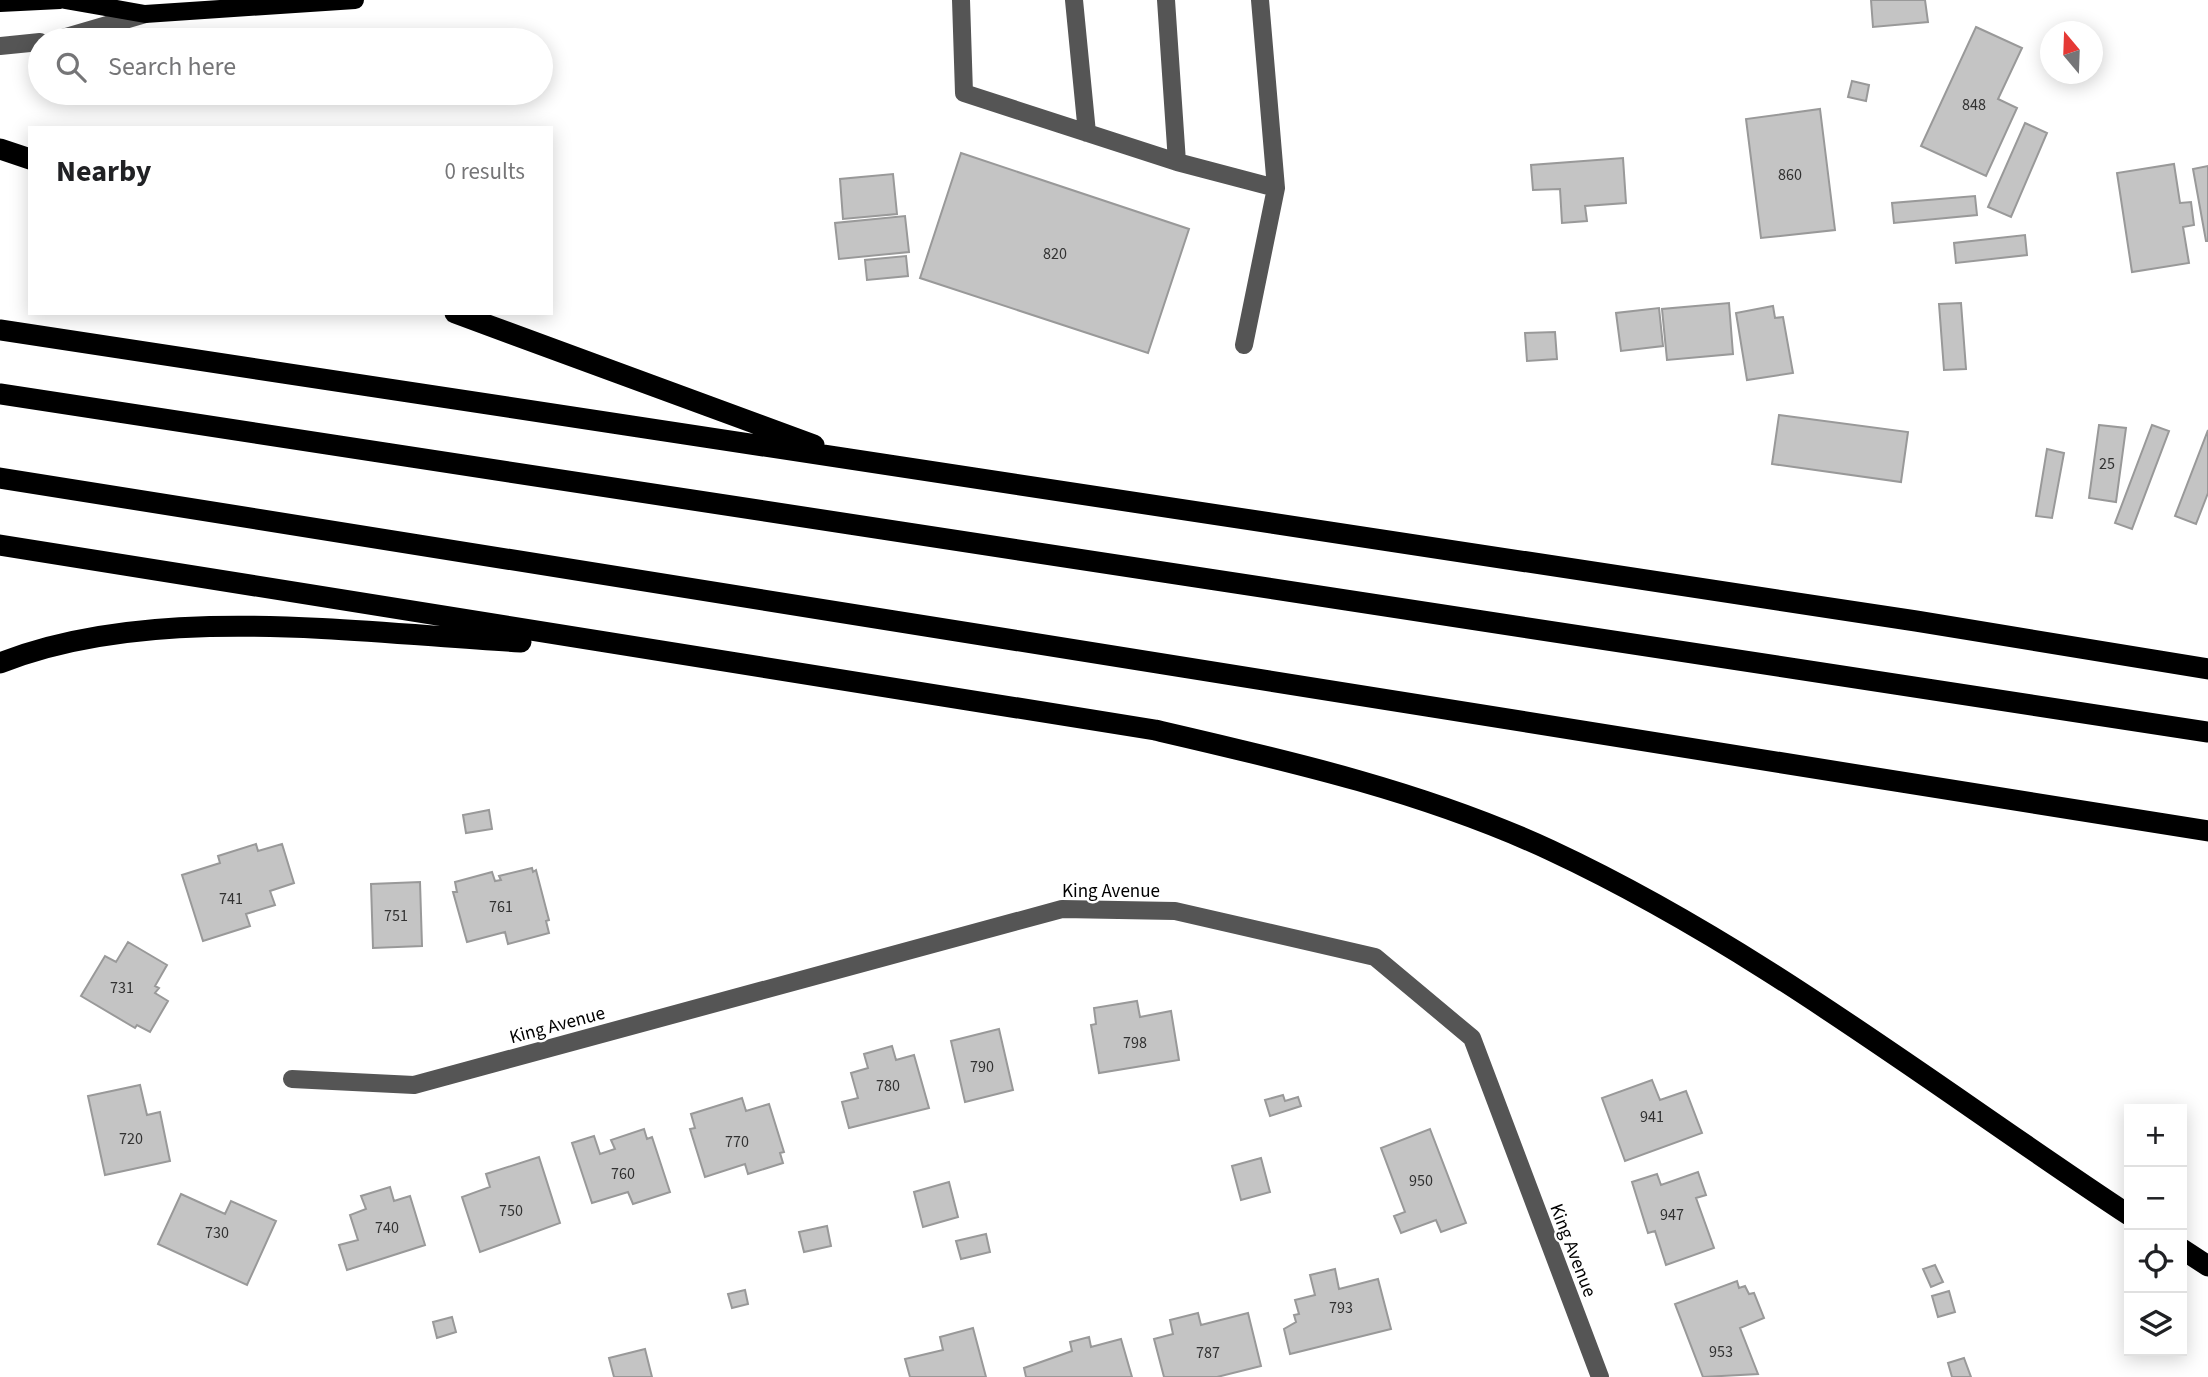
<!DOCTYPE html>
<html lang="en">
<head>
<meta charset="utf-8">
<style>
  :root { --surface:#fff; --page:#f2f2f2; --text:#202124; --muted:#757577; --line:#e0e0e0 }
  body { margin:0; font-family:"Source Sans 3",sans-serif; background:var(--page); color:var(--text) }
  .controls { position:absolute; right:21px; bottom:21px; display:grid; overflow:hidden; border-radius:0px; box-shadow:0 4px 18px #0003 }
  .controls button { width:63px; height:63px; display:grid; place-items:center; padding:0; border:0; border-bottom:2px solid var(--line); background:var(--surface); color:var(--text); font:35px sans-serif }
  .compass { position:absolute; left:2040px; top:21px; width:63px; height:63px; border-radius:50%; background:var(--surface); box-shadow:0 4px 18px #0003; rotate:341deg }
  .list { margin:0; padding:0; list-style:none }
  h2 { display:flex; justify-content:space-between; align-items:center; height:91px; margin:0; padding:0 28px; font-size:30px }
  h2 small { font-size:23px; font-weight:400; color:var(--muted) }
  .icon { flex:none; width:38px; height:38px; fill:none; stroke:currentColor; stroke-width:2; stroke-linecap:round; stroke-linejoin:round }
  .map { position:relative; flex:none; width:2208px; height:1377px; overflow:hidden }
  .search { position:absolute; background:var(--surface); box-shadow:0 4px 18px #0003; left:28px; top:28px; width:525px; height:77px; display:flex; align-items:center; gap:18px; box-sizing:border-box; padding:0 24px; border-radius:38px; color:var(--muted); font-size:26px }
  .panel { position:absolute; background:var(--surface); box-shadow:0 4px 18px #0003; left:28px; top:126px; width:525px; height:189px; border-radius:0px }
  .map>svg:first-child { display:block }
  .building { fill:#c4c4c4; stroke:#999; stroke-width:2 }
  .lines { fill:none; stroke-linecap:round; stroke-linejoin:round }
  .minor { stroke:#555; stroke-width:18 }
  .major { stroke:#000; stroke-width:18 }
  .highway { stroke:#000; stroke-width:21 }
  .labels { text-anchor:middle; stroke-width:5; stroke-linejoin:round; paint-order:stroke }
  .number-label { font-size:16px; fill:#313131 }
  .street-label { font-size:19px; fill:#000; stroke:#fff }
</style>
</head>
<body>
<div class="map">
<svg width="2208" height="1377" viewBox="0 0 2208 1377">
  <rect width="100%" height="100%" fill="#fff"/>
  <path class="building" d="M1871,0H1925L1928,22L1873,27Z
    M1976,27L2022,48L1998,99L2017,108L1986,176L1921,146Z
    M1852,81L1869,85L1866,101L1848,97Z
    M1820,109L1835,230L1761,238L1746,119Z
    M2025,123L2047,133L2011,217L1988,207Z
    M961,153L1189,229L1148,353L920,278Z
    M1623,158L1626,203L1585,206L1587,221L1562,223L1560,189L1533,190L1531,165Z
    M2174,164L2180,203L2191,202L2194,225L2183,227L2189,263L2132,272L2117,173Z
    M2208,166V241H2206L2193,169Z
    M893,174L897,214L843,219L840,179Z
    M1975,196L1977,215L1894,223L1892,203Z
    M905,216L909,252L839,259L835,223Z
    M2025,235L2027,255L1956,263L1954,243Z
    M906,256L908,276L867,280L865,260Z
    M1729,303L1733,354L1667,360L1662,309Z
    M1961,303L1966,369L1944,370L1939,304Z
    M1773,306L1775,318L1783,317L1793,373L1747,380L1736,313Z
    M1659,308L1663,346L1621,351L1616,313Z
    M1555,332L1557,359L1527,361L1525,333Z
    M1779,415L1908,432L1901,482L1772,464Z
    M2099,425L2126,428L2116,502L2089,498Z
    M2152,425L2169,431L2132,529L2115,523Z
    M2208,430V493L2196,524L2175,516Z
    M2047,449L2064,453L2052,518L2036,516Z
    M489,810L492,829L466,833L463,815Z
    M256,844L258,851L282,844L294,883L270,891L275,905L246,914L250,926L203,941L182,875L220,863L218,856Z
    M532,868L533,872L536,870L549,920L546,921L549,933L508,944L505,932L467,942L453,892H457L455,882L492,872L495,881L501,880L499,876Z
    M420,882L422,946L373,948L371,884Z
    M128,942L167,965L155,986L159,988L155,993L168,1001L150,1032L137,1025L135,1028L81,996L105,956L116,962Z
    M1137,1001L1140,1017L1171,1011L1179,1060L1099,1073L1091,1025L1096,1024L1094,1008Z
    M999,1029L1013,1090L965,1102L951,1041Z
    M892,1046L896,1060L914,1055L929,1108L849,1128L842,1102L858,1098L851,1073L868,1068L864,1054Z
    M1652,1080L1660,1100L1686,1091L1702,1133L1625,1161L1602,1098Z
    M140,1085L147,1115L160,1112L170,1161L105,1175L88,1096Z
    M1283,1095L1285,1101L1298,1097L1301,1106L1270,1116L1265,1100Z
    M742,1098L746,1111L769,1104L784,1152L780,1153L783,1163L748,1174L745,1164L705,1177L690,1129L695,1128L691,1114Z
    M644,1129L647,1139L652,1137L670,1192L633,1204L628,1192L592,1203L572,1143L594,1136L600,1154L615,1149L611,1140Z
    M1430,1129L1466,1223L1441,1232L1436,1220L1401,1233L1394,1216L1405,1212L1381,1148Z
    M539,1157L560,1223L480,1252L462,1197L490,1187L486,1174Z
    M1261,1158L1270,1192L1241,1200L1232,1166Z
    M1698,1172L1706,1195L1696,1198L1714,1248L1666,1265L1655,1231L1648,1233L1632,1182L1657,1174L1661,1185Z
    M949,1182L958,1217L923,1227L914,1192Z
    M390,1187L394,1201L410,1196L425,1245L347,1270L339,1245L358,1240L350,1215L366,1209L361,1196Z
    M181,1194L225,1214L231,1201L276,1221L247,1285L158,1244Z
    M827,1226L831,1246L804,1252L799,1232Z
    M986,1234L990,1252L961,1259L956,1241Z
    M1935,1265L1943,1282L1931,1287L1923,1269Z
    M1335,1269L1339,1289L1378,1279L1391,1329L1290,1354L1284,1329L1296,1322L1294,1315L1299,1314L1295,1300L1315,1295L1310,1275Z
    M1737,1281L1739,1288L1745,1286L1749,1294L1754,1293L1764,1318L1740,1328L1758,1374L1703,1377L1675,1304Z
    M745,1290L748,1304L732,1308L728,1294Z
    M1949,1291L1955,1312L1938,1317L1932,1296Z
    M1198,1313L1201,1325L1248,1313L1261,1366L1217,1377H1164L1154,1339L1173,1334L1170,1320Z
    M452,1317L456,1332L437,1338L433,1322Z
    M973,1328L986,1377H910L905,1359L943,1350L940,1337Z
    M1089,1337L1091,1347L1121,1339L1132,1377H1026L1024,1368L1072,1351L1070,1342Z
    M645,1349L652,1377H614L609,1358Z
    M1964,1358L1971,1377H1952L1948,1363Z"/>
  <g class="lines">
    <path class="minor" d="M961,0L964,93L1177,162L1276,188L1244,345
      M1074,0L1087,133
      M1166,0L1177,162
      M1260,0L1276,188
      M56,40L145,14
      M0,46L40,42
      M292,1079L414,1085L1062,909L1175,911L1375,957L1472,1038L1600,1377"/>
    <path class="major" d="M65,0L145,14L355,0
      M0,3L60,0"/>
    <path class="highway" d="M0,149L30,159
      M455,313L814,445
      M0,330L1916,621L2208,669
      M0,394L2208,732
      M0,478L2208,831
      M0,545L1155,730C1289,761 1425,792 1550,850C1758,947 1939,1090 2129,1215
      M0,663C153,602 359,633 521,642
      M2182,1249L2208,1266"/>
  </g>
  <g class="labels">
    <g class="number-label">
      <text x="1974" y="110">848</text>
      <text x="1790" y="180">860</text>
      <text x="1055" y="259">820</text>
      <text x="2107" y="469">25</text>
      <text x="231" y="904">741</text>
      <text x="501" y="912">761</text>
      <text x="396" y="921">751</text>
      <text x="122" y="993">731</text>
      <text x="1135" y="1048">798</text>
      <text x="982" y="1072">790</text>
      <text x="888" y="1091">780</text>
      <text x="1652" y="1122">941</text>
      <text x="131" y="1144">720</text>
      <text x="737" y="1147">770</text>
      <text x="623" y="1179">760</text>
      <text x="1421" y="1186">950</text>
      <text x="511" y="1216">750</text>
      <text x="1672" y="1220">947</text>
      <text x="387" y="1233">740</text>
      <text x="217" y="1238">730</text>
      <text x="1341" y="1313">793</text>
      <text x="1721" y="1357">953</text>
      <text x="1208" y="1358">787</text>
    </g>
    <g class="street-label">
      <text x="1111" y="897">King Avenue</text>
      <text transform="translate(557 1024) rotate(-15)" y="7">King Avenue</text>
      <text transform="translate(1574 1250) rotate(69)" y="7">King Avenue</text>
    </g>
  </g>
</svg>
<div class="controls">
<button>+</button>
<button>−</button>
<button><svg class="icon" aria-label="locate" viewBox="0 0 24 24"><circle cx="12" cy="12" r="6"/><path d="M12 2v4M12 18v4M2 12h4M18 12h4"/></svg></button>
<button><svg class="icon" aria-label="layers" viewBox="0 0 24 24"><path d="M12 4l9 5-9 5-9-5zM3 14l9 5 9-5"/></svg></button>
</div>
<svg class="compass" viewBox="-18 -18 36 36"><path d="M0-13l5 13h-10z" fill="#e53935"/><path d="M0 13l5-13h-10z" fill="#757577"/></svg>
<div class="search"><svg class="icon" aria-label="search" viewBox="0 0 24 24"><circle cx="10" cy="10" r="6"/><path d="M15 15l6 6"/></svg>Search here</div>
<section class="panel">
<h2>Nearby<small>0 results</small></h2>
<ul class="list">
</ul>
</section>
</div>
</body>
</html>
